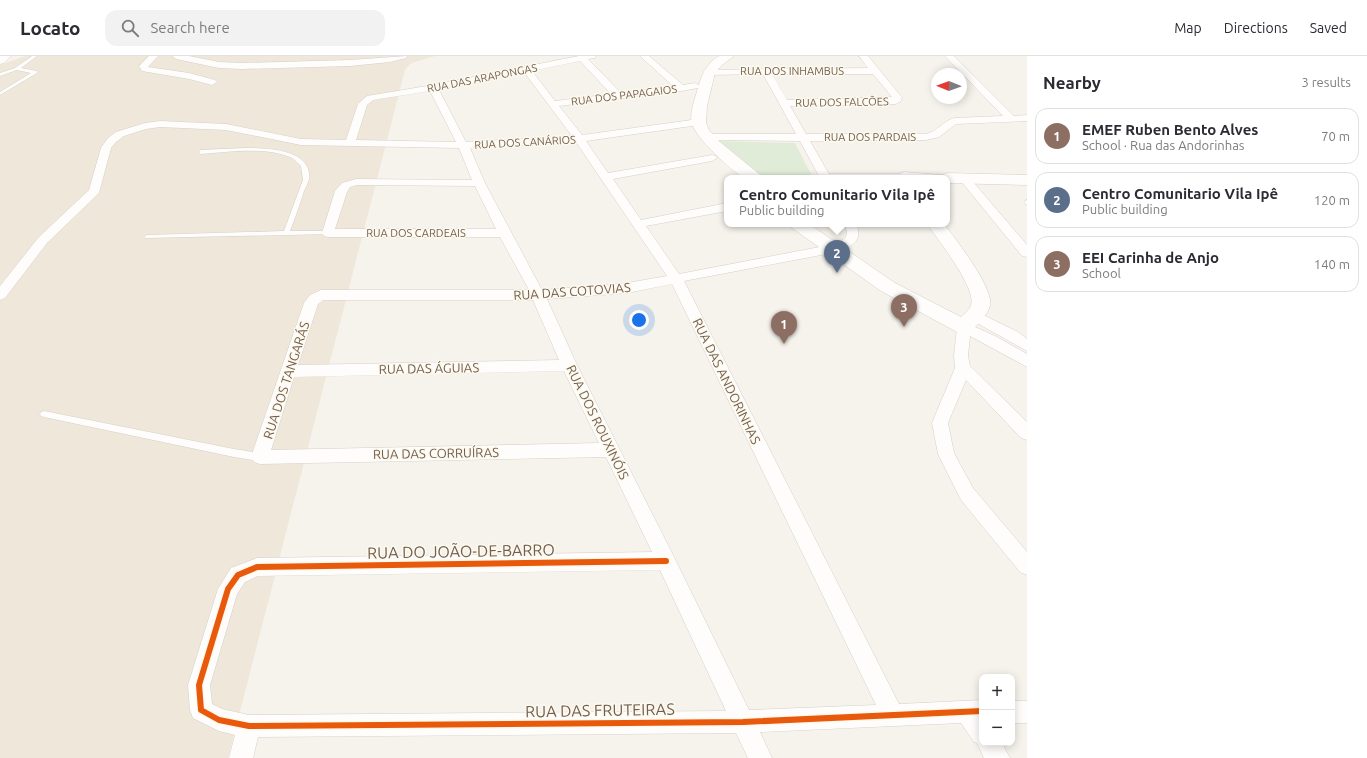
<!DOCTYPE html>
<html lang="en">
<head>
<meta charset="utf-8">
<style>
  :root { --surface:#fff; --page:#f2f2f3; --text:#2b2b33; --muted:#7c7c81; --line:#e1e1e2; --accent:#605a58 }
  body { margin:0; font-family:Ubuntu,sans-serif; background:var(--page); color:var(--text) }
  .controls { position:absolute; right:12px; bottom:12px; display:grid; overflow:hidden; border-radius:8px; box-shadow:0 2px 10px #0003 }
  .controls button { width:36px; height:36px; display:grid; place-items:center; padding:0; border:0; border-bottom:1px solid var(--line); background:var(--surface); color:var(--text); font:20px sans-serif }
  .compass { position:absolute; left:931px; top:12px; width:36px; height:36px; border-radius:50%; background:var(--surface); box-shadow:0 2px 10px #0003; rotate:271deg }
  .you { position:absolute; left:639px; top:264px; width:14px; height:14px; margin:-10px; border:3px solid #fff; border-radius:50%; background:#1a73e8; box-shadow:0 0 0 6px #1a73e833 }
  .badge { display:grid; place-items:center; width:26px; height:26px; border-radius:50%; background:var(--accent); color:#fff; font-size:13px; font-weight:700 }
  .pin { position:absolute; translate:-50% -33px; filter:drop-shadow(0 1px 2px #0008) }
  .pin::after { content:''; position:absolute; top:21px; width:14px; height:12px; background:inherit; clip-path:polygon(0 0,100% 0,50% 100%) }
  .popup { position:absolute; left:724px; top:119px; width:226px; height:52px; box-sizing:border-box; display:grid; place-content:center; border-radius:8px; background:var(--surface); filter:drop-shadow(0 1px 3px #0005); font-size:13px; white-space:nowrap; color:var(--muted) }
  .popup b { font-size:15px; color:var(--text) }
  .popup::after { content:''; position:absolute; left:50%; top:100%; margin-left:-8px; border:8px solid transparent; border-top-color:var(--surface) }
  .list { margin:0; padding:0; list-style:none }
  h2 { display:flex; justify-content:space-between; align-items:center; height:52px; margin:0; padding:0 16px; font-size:17px }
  h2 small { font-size:13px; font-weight:400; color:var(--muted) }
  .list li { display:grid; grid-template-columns:26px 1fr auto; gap:12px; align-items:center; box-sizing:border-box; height:56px; margin:0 8px 8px; padding:0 8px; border:1px solid var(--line); border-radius:12px }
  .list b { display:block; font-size:15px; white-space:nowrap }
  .list p { margin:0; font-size:13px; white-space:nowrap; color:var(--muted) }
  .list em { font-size:13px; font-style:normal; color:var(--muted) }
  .icon { flex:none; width:22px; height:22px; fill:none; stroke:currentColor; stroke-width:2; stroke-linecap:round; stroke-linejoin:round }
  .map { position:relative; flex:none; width:1027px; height:702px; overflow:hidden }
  header { display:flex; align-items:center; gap:24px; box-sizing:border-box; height:56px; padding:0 20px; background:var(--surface); border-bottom:1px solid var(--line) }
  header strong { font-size:19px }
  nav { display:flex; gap:22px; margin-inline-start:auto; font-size:14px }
  .search { width:280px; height:36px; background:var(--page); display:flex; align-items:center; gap:10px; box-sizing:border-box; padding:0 14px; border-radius:12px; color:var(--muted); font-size:15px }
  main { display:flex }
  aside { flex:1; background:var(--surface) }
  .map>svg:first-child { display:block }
  .residential { fill:#eee7da }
  .green { fill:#e1ecd8 }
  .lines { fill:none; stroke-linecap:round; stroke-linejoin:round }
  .lane-casing { stroke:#d5d0ca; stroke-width:1 }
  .street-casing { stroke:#d5d0ca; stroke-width:1 }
  .secondary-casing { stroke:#d4cfc7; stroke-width:1 }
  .lane { fill:#fefdfc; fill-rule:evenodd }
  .street { fill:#fefdfc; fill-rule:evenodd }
  .secondary { fill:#fefdfc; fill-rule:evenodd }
  .cycleway-casing { stroke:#fdf9ee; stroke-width:9 }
  .cycleway { stroke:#e8590c; stroke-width:6 }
  .labels { text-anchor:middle; stroke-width:3; stroke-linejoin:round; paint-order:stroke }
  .far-street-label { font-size:11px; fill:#725f4f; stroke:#fdf9ee }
  .street-label { font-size:13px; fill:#725f4f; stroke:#fdf9ee }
  .near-street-label { font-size:16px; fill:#725f4f; stroke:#fdf9ee }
</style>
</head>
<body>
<header>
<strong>Locato</strong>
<div class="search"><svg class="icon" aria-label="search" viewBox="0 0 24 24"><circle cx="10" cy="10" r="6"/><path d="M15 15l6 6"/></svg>Search here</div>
<nav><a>Map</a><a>Directions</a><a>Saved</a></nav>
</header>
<main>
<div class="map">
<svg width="1027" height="702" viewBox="0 0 1027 702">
  <rect width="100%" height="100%" fill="#f6f3ec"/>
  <path class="residential" d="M26,0H435L411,7L405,14L228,702H0V9Z"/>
  <path class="green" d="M717,85L795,87L813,122H763Z"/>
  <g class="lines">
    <defs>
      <path id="lane" d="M32,0H37L21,12L37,15V17L0,39V36L31,17L17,14L0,20V17L15,12Z
        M245,92C265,92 313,93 309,123C308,127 306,131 304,135C300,148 295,162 290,175H328L331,177L330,178L145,182L144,181L147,179L284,175L303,124L301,110C298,107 295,104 292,102C267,90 228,96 201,98L198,96L201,94Z
        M1027,144V149L1024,147L1025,145Z
        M44,355L234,393L260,397L263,398L264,401L263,404L260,405L234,401L44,361L41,360L40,358L41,356Z"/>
      <path id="street" d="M149,0H158L148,11L189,17L215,24L217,26L212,29L189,23L142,15L139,10Z
        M172,0H189L219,6L241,7L350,4L407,0L406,2L390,6L350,10L241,13L219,12L176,3Z
        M579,0H596L595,2L588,3L621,37L673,30L640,0H649L683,29L695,27L700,30L698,32L681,35L559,50L582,79L699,63L703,64L704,66L703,68L699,69L586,85L608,117L712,99L716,100L717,102L712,105L613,123L641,164L727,147V155L646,170L679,218L830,189L840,186L846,181L847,175L844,168H856C864,185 851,191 837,196L684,225L899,648L982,644V687H1002L1010,702H984L977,687L974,686L961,667L760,676L772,702H748L736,677L258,681L253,702H229L235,679L219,675L193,662L190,654L188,629L218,533L231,512L257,502L652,496L606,401L260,408L254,406L251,401L304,247L310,239L321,234H529L500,181H328L324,180L322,177L335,135L342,127L356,123L472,124L459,92L301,89L226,74L160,71L146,73L124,80L116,86L111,92L99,137L47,187L5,242L0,244V230L39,181L89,134L101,92L108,82L116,76L145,67L160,65L226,68L301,83L346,84L358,48L367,40L433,29ZM580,5L611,38L555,45L532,15ZM524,16L572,80L466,86L439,34ZM430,35L456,86L356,84L367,49L373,44ZM576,86L667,220L627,227L542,234L485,127L470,92ZM357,129L475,130L496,173H335L347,136L350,131ZM672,228L876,649L749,654L673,499L577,309L547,243L627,237ZM323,244H533L559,304L298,309L318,248ZM564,315L599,387L271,394L294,321ZM660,514L726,655L249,659L222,653L212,648L210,629L237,538L245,526L258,520Z
        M859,0H868L900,39L902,41L901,45L896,48L790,50L806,78H926C937,76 943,65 954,62L1003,60L945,0H954L1014,60L1027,59V65L956,68L939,81L926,84L810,85L829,118H904L908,119L909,122H820L800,85L707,84L702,81L707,78H796L763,18L708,19L703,16L705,14L868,12ZM772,18H873L892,41L787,44Z
        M965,120L969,121L1027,189V201L1022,200L961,125L959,123L961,121Z
        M973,254L1018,276L1027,283V295L968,262L966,259L968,256Z
        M964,266L995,280L1027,298V311L970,280L968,300L970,310L1027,366V384L1021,382L966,324L948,367L954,397L973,432L1027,496V519L1020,516L961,444L938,398L932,367L955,312L954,300L957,271L959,267Z
        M1012,645H1027V667H1012Z"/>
      <path id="secondary" d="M0,0H11L4,7L0,8Z
        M719,0H734L722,9L715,17L707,50L706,67L709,74L720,86L764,122C759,122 750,124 745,122C732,116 696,82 692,68C689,57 695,43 698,32C702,18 706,8 719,0Z
        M904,116L942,119L947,117L1027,119V129L947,127V122H897L899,118Z
        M790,168H809L895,227L961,261C964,258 970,253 971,249C977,233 937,182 927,168H944C955,182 995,234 990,250C988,257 982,263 978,268C971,276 967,279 957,276L881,235L792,172Z"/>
    </defs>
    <use href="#lane" class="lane-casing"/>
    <use href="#street" class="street-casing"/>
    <use href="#secondary" class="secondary-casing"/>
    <use href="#lane" class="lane"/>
    <use href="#street" class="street"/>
    <use href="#secondary" class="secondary"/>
    <defs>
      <path id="cycleway" d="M666,505L257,511L238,519L228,533L199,629L201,654L219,664L249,670L743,666L982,655"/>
    </defs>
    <use href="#cycleway" class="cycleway-casing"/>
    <use href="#cycleway" class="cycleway"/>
  </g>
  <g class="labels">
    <g class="far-street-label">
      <text x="792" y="19">RUA DOS INHAMBUS</text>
      <text transform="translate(482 22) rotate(-11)" y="4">RUA DAS ARAPONGAS</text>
      <text transform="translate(624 39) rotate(-7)" y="4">RUA DOS PAPAGAIOS</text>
      <text transform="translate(842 46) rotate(-1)" y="4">RUA DOS FALCÕES</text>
      <text x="870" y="85">RUA DOS PARDAIS</text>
      <text transform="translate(525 86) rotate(-3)" y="4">RUA DOS CANÁRIOS</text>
      <text x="416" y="181">RUA DOS CARDEAIS</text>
    </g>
    <g class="street-label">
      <text transform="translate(572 235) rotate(-4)" y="5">RUA DAS COTOVIAS</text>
      <text transform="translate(429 312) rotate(-1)" y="5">RUA DAS ÁGUIAS</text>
      <text transform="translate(286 324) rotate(-72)" y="5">RUA DOS TANGARÁS</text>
      <text transform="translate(727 325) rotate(64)" y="5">RUA DAS ANDORINHAS</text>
      <text transform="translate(598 366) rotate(64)" y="5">RUA DOS ROUXINÓIS</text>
      <text transform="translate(436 397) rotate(-1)" y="5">RUA DAS CORRUÍRAS</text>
    </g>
    <g class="near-street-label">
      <text transform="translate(461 495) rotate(-1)" y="6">RUA DO JOÃO-DE-BARRO</text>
      <text transform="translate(600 654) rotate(-1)" y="6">RUA DAS FRUTEIRAS</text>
    </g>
  </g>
</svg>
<div class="controls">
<button>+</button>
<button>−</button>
</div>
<svg class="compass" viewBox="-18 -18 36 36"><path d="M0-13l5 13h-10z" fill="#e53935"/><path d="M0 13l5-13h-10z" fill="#7c7c81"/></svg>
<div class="you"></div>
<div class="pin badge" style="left:784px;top:288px;background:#8d6e63">1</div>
<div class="pin badge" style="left:837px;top:217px;background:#5c6f8a">2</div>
<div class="popup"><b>Centro Comunitario Vila Ipê</b>Public building</div>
<div class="pin badge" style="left:904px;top:271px;background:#8d6e63">3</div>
</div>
<aside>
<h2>Nearby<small>3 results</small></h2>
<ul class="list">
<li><span class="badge" style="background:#8d6e63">1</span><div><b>EMEF Ruben Bento Alves</b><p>School · Rua das Andorinhas</p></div><em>70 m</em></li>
<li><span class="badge" style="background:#5c6f8a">2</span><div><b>Centro Comunitario Vila Ipê</b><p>Public building</p></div><em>120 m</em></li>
<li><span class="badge" style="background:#8d6e63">3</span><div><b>EEI Carinha de Anjo</b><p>School</p></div><em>140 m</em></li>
</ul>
</aside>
</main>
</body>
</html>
